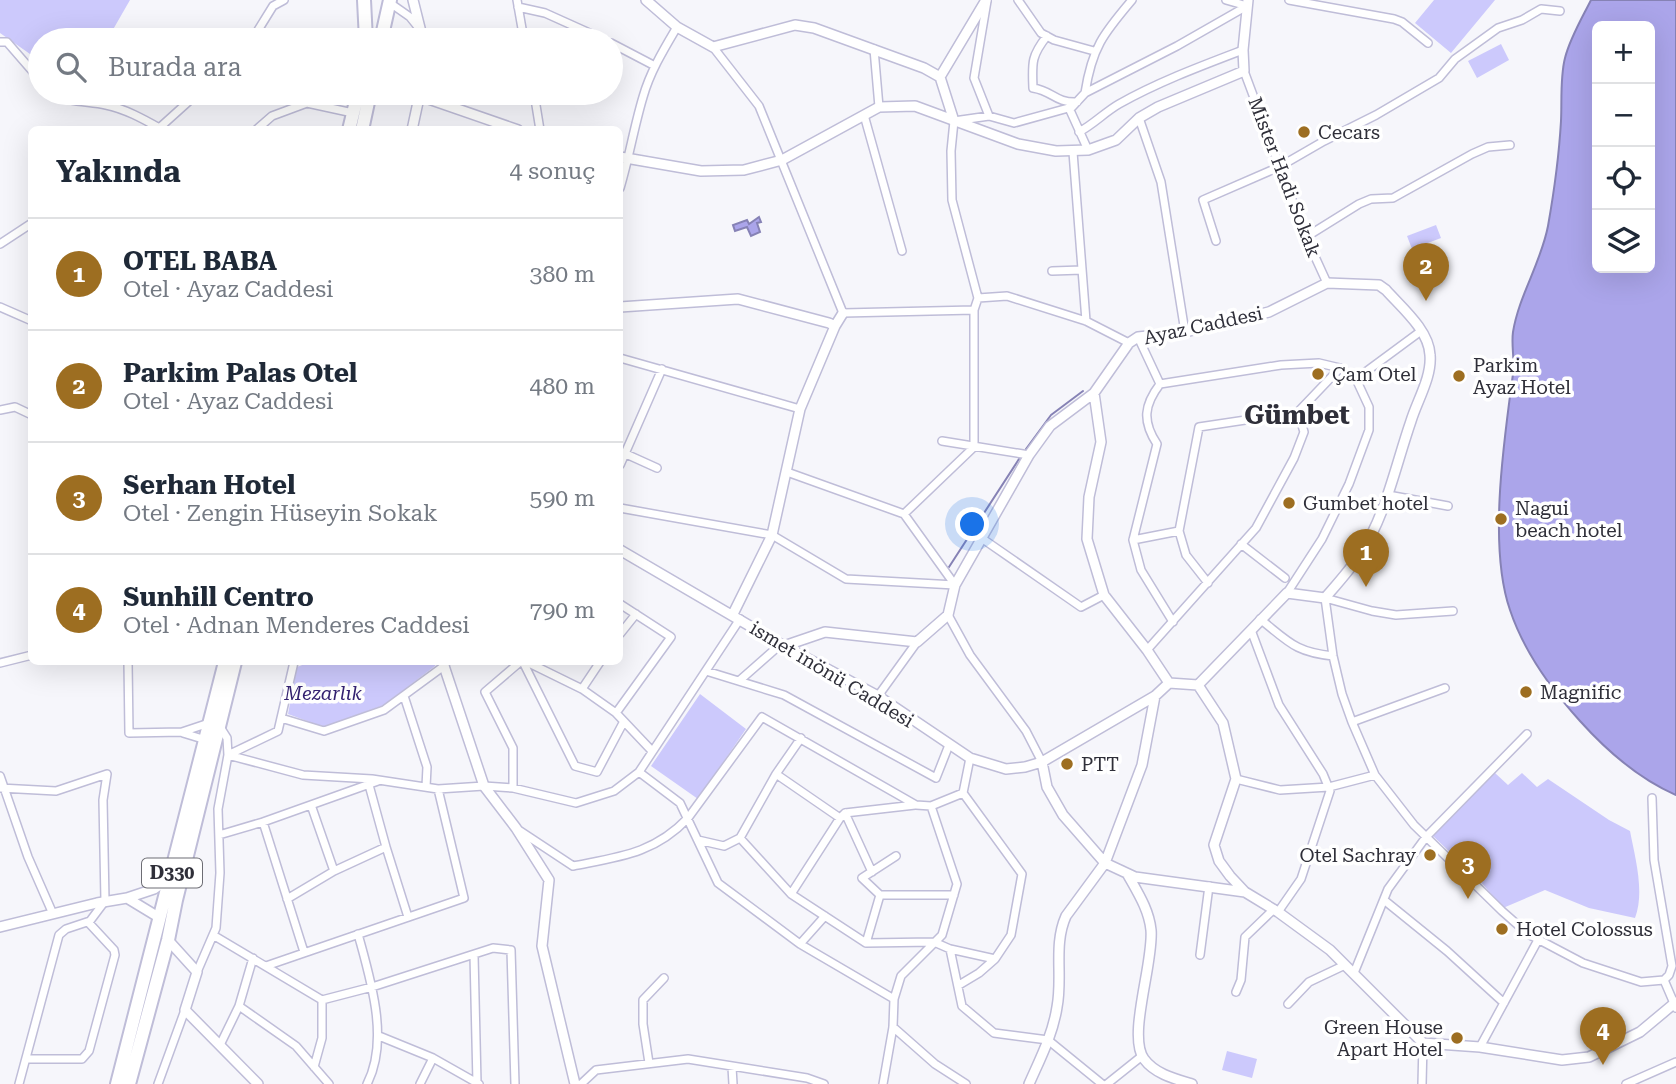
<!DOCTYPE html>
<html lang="tr">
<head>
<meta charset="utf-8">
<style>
  :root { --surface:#fff; --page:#f2f2f3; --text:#1f2937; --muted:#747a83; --line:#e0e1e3; --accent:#9d6e21 }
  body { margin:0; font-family:"Roboto Serif",serif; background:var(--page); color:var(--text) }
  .controls { position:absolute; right:21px; top:21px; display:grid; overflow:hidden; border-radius:10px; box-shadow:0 7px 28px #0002 }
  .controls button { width:63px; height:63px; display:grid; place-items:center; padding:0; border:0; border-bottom:2px solid var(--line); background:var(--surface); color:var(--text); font:35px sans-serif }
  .you { position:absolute; left:973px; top:525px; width:24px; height:24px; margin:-18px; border:5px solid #fff; border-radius:50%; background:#1a73e8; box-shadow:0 0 0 10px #1a73e833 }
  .badge { display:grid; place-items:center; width:46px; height:46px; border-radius:50%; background:var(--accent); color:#fff; font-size:23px; font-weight:700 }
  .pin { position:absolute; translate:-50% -58px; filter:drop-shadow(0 2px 4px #0008) }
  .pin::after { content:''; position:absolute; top:37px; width:24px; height:21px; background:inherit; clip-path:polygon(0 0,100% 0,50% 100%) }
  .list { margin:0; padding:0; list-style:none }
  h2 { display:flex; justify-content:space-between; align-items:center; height:91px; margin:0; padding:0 28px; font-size:30px }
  h2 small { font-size:23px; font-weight:400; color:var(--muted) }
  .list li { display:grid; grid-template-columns:46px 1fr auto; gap:21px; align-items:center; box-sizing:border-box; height:112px; padding:0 28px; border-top:2px solid var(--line) }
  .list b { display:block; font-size:26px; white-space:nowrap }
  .list p { margin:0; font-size:23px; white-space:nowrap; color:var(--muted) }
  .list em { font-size:23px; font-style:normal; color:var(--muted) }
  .icon { flex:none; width:38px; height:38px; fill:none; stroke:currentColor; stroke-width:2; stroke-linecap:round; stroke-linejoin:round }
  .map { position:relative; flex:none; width:1676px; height:1084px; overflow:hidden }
  .search { position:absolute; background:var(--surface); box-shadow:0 7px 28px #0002; left:28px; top:28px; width:595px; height:77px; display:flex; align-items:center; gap:18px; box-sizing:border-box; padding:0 24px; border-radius:38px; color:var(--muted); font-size:26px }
  .panel { position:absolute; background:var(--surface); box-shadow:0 7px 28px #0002; left:28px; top:126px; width:595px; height:539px; border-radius:10px }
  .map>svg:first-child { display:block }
  .green { fill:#ccc9fc }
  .water { fill:#aba5ea; stroke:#8682b5; stroke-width:2; fill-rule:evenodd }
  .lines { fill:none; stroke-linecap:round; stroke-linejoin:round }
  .stream { stroke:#8682b5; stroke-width:2 }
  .minor-casing { stroke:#bfbdd8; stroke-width:10 }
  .tertiary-casing { stroke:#bfbdd8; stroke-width:12 }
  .trunk-casing { stroke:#bfbdd8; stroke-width:16 }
  .minor { stroke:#fff; stroke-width:7 }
  .tertiary { stroke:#fff; stroke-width:9 }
  .trunk { stroke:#fff; stroke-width:12 }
  .poi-dot { fill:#9d6e21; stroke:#fff; stroke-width:2.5 }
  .labels { text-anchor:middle; stroke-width:7; stroke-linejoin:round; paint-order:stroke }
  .shield { fill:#fff; stroke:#6d6d74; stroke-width:2 }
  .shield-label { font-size:18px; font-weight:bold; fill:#2f2f39 }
  .poi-label { font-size:19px; fill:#2f2f39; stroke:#fff; text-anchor:start }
  .street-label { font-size:19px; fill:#2f2f39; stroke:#fff }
  .park-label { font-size:19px; font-style:italic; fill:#342271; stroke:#fff }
  .district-label { font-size:26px; font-weight:bold; fill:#2f2f39; stroke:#fff }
</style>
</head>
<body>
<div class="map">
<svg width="1676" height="1084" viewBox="0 0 1676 1084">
  <rect width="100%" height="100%" fill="#f6f6fb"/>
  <path class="green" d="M0,0H130L107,40H40V61L0,33Z
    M1434,0H1495L1451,53L1415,23Z
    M1501,44L1509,60L1477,78L1468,61Z
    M1436,225L1441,238L1412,249L1407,236Z
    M310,662H436L435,666L384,705L323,727L288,714L297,667Z
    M700,694L746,729L698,799L651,766Z
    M1495,773L1508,785L1522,773L1537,787L1548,779L1609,820L1630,831C1635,857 1645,892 1635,918L1589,908L1545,890L1503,908L1480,881L1432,835Z
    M1227,1051L1257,1059L1252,1078L1222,1070Z"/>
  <path class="water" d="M1591,0H1676V795C1639,779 1607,751 1580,721C1551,689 1524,652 1510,610C1488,547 1504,440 1513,374C1515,360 1511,346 1513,332C1519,295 1541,263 1548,226C1554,192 1559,156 1561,121C1562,101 1560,77 1565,58C1570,38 1582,18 1591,0ZM1597,26H1650V268H1597Z
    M759,217L761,222L757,223L760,232L751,236L747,227L735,231L733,225L747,220L749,224Z"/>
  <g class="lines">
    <path class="stream" d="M1026,449L1051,415L1083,391
      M949,567L1019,459"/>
    <defs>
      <path id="minor" d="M517,0L524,40
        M1018,0L1041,33L1054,40L1094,51
        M1289,0L1394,19L1402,22L1428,43
        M987,1L974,78L989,116
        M390,3L410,17L418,27
        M518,7L545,13L605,40
        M1047,36C1031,56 1032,63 1033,88C1053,91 1055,103 1077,102
        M252,40L273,6L284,0
        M0,42H7L40,80
        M611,43L655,66
        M713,47L759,106L843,313L974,310L978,298L1007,296L1086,321L1129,343
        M874,49L879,107
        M1244,71L1306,237L1327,283
        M52,93C69,103 87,101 106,105C126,109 145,120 163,130
        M534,93L540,130
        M1085,93C1092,48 1103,34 1132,0
        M1069,108L1088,150
        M864,115L902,251
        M1139,118L1161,182L1185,332
        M157,130L198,93
        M256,130L272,116L307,103L353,113
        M1079,132C1094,124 1105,112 1119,104C1158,82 1201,66 1243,50
        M1073,152L1086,321
        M620,188C629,158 634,127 643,97C650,72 664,49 677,27
        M1306,237L1359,204L1371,199L1393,198L1472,154L1488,147L1510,145
        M1216,241L1203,200L1279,167L1324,141L1376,115L1439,78L1455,59L1498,28L1522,20L1541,9L1560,11
        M0,244L32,223
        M1052,271L1082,270
        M978,298L952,200L951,151L954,121L989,116L1014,123L1072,107L1085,93L1177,46L1247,6L1226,0
        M0,307L32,321
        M1138,337L1160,384
        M620,358L800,409
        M1356,379L1421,331
        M0,410L15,407L32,415
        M1298,412L1340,368
        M942,441L1029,455
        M626,454L657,468
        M620,465L662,369
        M1388,495L1448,506
        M620,508L772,535L846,579L955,585L904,514L787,472
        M904,514L974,447V310
        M980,537L1081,607L1104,595
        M1133,540L1179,531
        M1241,544L1285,578
        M1453,611L1396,615L1372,611L1325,598L1333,656L1342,694L1352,722L1375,775L1414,825L1502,911L1528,934L1583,963L1641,982L1664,980
        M948,615L970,655L1026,731L1042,762
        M1260,619C1289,642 1295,652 1333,656
        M1173,622L1141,570L1133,540L1157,444C1142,421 1144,405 1160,384L1281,365L1319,363L1340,368L1356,379L1369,407V430L1349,484L1322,539L1287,593
        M1251,630L1279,705L1323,774L1330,791L1301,879L1278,912
        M620,634L636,614
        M1147,650L1256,528L1294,458L1304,432L1298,412L1199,427L1179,531L1186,555L1208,583
        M128,662L129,733L182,732L209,723
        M523,662L575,766L597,772L623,723
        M527,662L582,689L616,713L652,751
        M0,663L32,655
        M706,671L784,695L936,778L949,745
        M739,681L781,644
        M582,689L600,662
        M404,696L427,767L426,787
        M878,696L917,642
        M616,713L671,637L620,604
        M281,718L324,731L384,710L444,666
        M1352,722L1445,688
        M220,727L227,738L228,755L303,775L372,779L438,789L484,786L513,788L576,803L614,791L639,772L740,619
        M183,733L206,740
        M639,772L680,803L718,883L800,944L894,999
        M776,774L840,818L845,813L915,805
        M0,776L28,857L53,914
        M1236,779L1280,790L1329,787L1375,775
        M369,785L386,847
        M0,788L56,791L107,774L103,800L105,901L90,921L66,929L59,935L19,1084
        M513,788V748L485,692L520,662
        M1652,798L1654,860L1672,966L1669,975L1664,980
        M845,813L872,872
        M263,822L378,781
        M520,831L573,866C618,857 654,854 688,818L762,717L916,805L931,806
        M219,835L263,822L304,952
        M740,838L776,774L801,738
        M698,840L724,846L740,838L791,894L866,943L934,942L950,949L995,959L1011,935L1022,874L963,793
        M896,856L862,878L880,895H954
        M334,871L386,847L408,917
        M791,894L840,818
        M287,899L334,871L311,805
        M1384,900L1447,951L1504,1003
        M358,934C370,978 390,1040 367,1084
        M213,935L322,1000L372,987L493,948L511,950L515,1084
        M866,943L880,895
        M800,944L825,916
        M950,949L962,1006L994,1033L1048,1040L1102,1084
        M474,955L477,1083
        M1200,955L1209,886
        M266,966L464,898L438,789
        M197,972L216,928L220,873L218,809L228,755L278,731L294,662
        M1354,973L1388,889L1426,837L1527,734
        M1664,980L1676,1008
        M959,985L979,973L995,959
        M1236,992L1241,980L1245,937L1274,909
        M1288,1004L1309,982L1345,965
        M239,1006L296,1046L329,1084
        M893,1027L935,1064L966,1084
        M379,1036L433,1058L479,1084
        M220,1045L239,1006L253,958
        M1480,1047L1538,940
        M26,1059H82L89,1051L115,955L114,950L88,922
        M649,1063L643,1024V1000L664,978
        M314,1067L322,1038V1000
        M732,1067L733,1084
        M158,1084L185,1010
        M420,1084L433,1058
        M581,1084L596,1070L688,1059L807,1078L824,1084
        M883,1084L893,1027L894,999L901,976L942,935L957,884L931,806L963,793L970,758
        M1107,1084L1142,1056
        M1422,1084L1423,1043
        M1626,1084L1676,1062"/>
      <path id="tertiary" d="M413,0L421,32V40
        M646,0L677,27L713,47L795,25L814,28L924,68L940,77L954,121
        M940,77L986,0
        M420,96L518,130
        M412,130L420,93
        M620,157L701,171L744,170L782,160L879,107L915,106L1018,144L1056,151L1088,150L1116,140L1139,118L1158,107L1244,71L1243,50L1248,0
        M620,307L738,299L829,323L835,326
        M620,550L784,646L878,696L970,758L1006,769L1025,767L1042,762L1155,696L1169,683L1198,685
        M733,614L772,535L800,409L835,326L843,313
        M784,646L825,632L917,642L948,615L955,585L1029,455L1050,426L1094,393
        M445,662L444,666L484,786L516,828L549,880L542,946L575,1084
        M1169,683L1147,650L1104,595L1087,539L1089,497L1101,442L1094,393L1129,343L1138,337L1185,332L1269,312L1327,283L1379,285L1386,290C1401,307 1429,330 1430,355C1432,377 1417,401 1411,421C1395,467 1386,516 1359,556C1349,571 1337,584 1325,598L1287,593L1198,685
        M1198,685L1223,723L1236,779L1214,845L1219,861L1230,876L1245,892
        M1042,762L1047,787L1063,815L1105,863L1135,877L1245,892L1278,912L1330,950L1423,1043L1480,1047L1562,1060L1589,1057L1640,1032L1676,1002
        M1128,875C1138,893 1149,910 1151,930C1154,962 1127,1036 1144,1059C1155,1074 1175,1079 1192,1084
        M160,918L127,898L154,889L169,878
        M0,927L97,903L127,898
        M168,940L197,972L185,1010L258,1084
        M1029,1084C1040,1059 1053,1034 1057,1007C1063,976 1053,945 1066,916L1105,863L1142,765L1155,696"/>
      <path id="trunk" d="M364,0L366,40
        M381,40L390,0
        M349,130L358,93
        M362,130L370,93
        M117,1084L225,662
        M129,1084L168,940L176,900L235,662"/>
    </defs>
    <use href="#minor" class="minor-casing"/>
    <use href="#tertiary" class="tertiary-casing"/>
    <use href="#trunk" class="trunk-casing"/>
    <use href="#minor" class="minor"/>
    <use href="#tertiary" class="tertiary"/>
    <use href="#trunk" class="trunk"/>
  </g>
  <g class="poi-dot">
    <circle cx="1304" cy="132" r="7"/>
    <circle cx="1318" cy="374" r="7"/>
    <circle cx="1459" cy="376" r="7"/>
    <circle cx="1289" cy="503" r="7"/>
    <circle cx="1501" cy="519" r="7"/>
    <circle cx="1526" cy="692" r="7"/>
    <circle cx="1067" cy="764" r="7"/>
    <circle cx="1430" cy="855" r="7"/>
    <circle cx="1502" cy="929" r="7"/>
    <circle cx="1457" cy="1038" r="7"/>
  </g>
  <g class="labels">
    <rect class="shield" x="142" y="858.5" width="60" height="29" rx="5"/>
    <g class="shield-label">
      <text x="172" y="879">D330</text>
    </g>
    <g class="poi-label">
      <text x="1318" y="139">Cecars</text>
      <text x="1473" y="372">Parkim<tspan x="1473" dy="22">Ayaz Hotel</tspan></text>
      <text x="1332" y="381">Çam Otel</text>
      <text x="1303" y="510">Gumbet hotel</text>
      <text x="1515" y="515">Nagui<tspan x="1515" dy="22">beach hotel</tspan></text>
      <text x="1540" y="699">Magnific</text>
      <text x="1081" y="771">PTT</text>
      <text x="1416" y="862" text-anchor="end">Otel Sachray</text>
      <text x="1516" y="936">Hotel Colossus</text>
      <text x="1443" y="1034" text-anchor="end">Green House<tspan x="1443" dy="22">Apart Hotel</tspan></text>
    </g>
    <g class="street-label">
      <text transform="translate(1285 177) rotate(69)" y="7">Mister Hadi Sokak</text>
      <text transform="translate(1203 325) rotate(-12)" y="7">Ayaz Caddesi</text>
      <text transform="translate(832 674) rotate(31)" y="7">ismet inönü Caddesi</text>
    </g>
    <g class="park-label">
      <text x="323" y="700">Mezarlık</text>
    </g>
    <g class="district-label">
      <text x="1297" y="424">Gümbet</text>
    </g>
  </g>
</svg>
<div class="controls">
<button>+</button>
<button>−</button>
<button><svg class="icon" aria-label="locate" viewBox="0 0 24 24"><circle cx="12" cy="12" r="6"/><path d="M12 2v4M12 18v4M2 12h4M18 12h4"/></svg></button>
<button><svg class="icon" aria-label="layers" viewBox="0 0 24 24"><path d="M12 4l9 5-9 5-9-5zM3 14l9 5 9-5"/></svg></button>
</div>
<div class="you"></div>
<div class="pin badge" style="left:1366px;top:587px">1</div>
<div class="pin badge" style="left:1426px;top:301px">2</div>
<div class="pin badge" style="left:1468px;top:899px">3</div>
<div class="pin badge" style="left:1603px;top:1065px">4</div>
<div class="search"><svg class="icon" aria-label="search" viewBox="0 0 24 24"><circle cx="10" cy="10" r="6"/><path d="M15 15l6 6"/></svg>Burada ara</div>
<section class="panel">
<h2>Yakında<small>4 sonuç</small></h2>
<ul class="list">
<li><span class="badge">1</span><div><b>OTEL BABA</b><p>Otel · Ayaz Caddesi</p></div><em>380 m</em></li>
<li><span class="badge">2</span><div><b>Parkim Palas Otel</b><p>Otel · Ayaz Caddesi</p></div><em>480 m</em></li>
<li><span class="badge">3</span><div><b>Serhan Hotel</b><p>Otel · Zengin Hüseyin Sokak</p></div><em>590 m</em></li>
<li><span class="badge">4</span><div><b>Sunhill Centro</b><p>Otel · Adnan Menderes Caddesi</p></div><em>790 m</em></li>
</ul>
</section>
</div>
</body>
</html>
